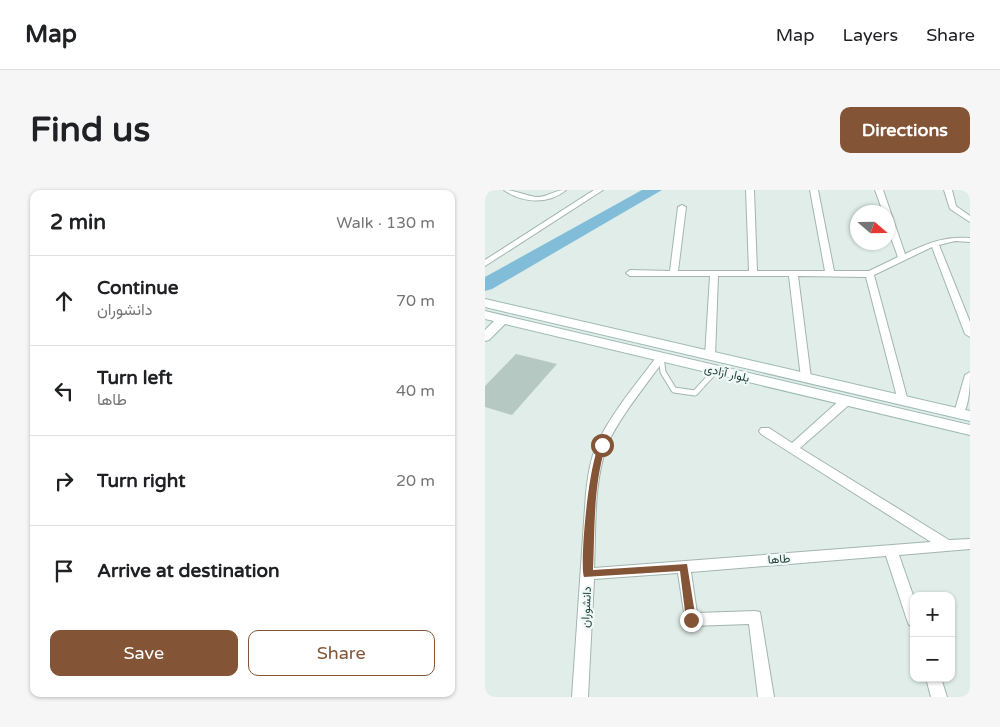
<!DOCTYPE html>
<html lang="en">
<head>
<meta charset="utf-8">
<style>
  :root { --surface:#fff; --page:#f6f6f6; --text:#202124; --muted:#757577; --line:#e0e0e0; --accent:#845436 }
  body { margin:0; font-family:"Varela Round",Vazirmatn,sans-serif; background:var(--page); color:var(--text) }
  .controls { position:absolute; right:15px; bottom:15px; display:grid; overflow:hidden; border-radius:10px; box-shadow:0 1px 4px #0004 }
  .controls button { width:45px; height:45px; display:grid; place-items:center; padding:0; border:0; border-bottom:1px solid var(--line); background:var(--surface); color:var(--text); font:25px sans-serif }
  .compass { position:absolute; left:365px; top:15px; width:45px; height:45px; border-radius:50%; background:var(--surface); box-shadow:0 1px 4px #0004; rotate:110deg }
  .stop { position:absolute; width:15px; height:15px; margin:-11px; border:4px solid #845436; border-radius:50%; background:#fff }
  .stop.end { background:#845436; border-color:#fff; box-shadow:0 1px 5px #0008 }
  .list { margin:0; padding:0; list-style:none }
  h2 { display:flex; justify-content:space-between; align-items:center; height:65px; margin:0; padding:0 20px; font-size:21px }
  h2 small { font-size:16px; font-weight:400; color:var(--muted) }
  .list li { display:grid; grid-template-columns:32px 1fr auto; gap:15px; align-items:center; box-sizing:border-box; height:90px; padding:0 20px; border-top:1px solid var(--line) }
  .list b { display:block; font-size:19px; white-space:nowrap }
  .list p { margin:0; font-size:16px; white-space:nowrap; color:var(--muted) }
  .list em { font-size:16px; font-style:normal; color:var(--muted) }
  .actions { display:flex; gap:10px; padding:15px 20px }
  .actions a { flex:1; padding:11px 0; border:1px solid var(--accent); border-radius:10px; text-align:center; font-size:18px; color:var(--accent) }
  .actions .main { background:var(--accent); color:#fff }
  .icon { flex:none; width:28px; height:28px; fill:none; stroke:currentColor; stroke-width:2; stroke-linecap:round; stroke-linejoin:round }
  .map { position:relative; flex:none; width:485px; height:507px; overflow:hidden; border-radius:10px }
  header { display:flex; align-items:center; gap:30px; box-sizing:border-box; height:70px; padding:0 25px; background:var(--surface); border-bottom:1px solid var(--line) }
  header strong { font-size:24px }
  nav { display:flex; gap:28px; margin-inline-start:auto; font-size:18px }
  .intro { display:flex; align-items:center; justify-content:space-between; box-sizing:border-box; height:120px; padding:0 30px }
  h1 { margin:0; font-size:35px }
  .button { padding:12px 22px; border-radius:10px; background:var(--accent); color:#fff; font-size:18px; font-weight:700 }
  main { display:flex; gap:30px; padding:0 30px }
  aside { flex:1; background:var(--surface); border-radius:10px; box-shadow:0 1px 4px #0004 }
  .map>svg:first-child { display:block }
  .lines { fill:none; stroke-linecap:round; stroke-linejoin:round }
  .river { fill:#81bdd8; fill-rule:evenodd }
  .building { fill:#b5c8c2 }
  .lane-casing { stroke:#a2b5b1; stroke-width:7 }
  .street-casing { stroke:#a2b5b1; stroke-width:2 }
  .secondary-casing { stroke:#9dbab4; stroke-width:2 }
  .lane { stroke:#fff; stroke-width:5 }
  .street { fill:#fff; fill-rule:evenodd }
  .secondary { fill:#fff; fill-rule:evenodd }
  .route { fill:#845436 }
  .labels { text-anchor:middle; stroke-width:4.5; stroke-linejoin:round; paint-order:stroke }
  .street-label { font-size:12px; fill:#1e3f3b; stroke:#f0f9f6 }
</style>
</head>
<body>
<header>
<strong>Map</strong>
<nav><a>Map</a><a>Layers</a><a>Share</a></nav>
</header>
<div class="intro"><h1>Find us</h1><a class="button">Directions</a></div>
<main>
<aside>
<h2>2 min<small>Walk · 130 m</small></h2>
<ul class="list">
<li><svg class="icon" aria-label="ahead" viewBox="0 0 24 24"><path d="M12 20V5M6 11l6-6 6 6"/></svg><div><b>Continue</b><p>دانشوران</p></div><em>70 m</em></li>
<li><svg class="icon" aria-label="left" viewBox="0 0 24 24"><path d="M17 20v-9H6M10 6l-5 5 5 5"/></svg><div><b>Turn left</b><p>طاها</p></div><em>40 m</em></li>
<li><svg class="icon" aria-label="right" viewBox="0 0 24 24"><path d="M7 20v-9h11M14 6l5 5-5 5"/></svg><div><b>Turn right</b></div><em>20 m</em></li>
<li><svg class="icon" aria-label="arrive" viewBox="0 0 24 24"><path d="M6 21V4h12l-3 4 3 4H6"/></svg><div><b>Arrive at destination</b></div></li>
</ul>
<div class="actions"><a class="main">Save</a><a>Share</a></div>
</aside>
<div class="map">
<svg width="485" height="507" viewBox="0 0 485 507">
  <rect width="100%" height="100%" fill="#e0ede9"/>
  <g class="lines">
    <path class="river" d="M157,0H177L7,99L0,101V87Z"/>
  </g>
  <path class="building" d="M31,164L72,174L27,225L0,217V196Z"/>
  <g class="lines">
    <defs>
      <path id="lane" d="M176,167L178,182L189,200L210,203L231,180"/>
      <path id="street" d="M19,0C31,0 41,6 52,7C63,7 69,0 81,0C63,15 37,13 19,0Z
        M109,0H118L0,76V70Z
        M261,0H269L272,81H340L325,0H333L349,81H384L413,67L402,37V22H398L390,0H398L420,64C442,53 460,46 485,48V52L470,51L454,55L485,132V147L480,144L447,57L389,85L423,211L422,214L418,215L413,211L381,87L313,86L326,188L321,191L316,188L304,86H233L230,166L225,169L222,168L220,166L225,86H145L141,83L145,80L185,81L193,17L197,15L201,17L193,81H264Z
        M459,0H467L471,16L485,26V32L465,19Z
        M176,164L181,167C163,193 133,228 122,256C108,294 111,339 109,378L446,352L276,244L274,241L276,238H284L307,253L357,208H365L366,211L365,214L315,258L464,350L485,349V359L414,365L429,408V436L424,435L422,430L401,366L206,382L212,423L270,421L275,422L289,507H273L264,434L206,436L201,435L193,383L109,389L103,507H87L101,303C103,286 105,270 112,254C127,222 152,193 173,165Z
        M485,182C485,192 485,223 474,227L470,226L469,223L480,185Z
        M441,488H456L462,507H446Z"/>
      <path id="secondary" d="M0,109L485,221V231L0,117Z
        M0,121L485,235V245L20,134L4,150L0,151V140L9,131L0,129Z"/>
    </defs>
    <use href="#lane" class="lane-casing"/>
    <use href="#street" class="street-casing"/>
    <use href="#secondary" class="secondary-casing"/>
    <use href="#lane" class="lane"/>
    <use href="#street" class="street"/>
    <use href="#secondary" class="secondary"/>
  </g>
  <path class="route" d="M117,252L121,255C108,295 110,338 108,380L202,374L211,430L209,434L206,435L201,430L195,381L99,387C94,373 105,258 117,252Z"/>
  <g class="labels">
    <g class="street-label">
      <text transform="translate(242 183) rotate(13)" y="4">بلوار آزادی</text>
      <text transform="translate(294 369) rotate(-4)" y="4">طاها</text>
      <text transform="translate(101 417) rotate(-87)" y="4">دانشوران</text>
    </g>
  </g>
</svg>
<div class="controls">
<button>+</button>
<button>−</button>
</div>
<svg class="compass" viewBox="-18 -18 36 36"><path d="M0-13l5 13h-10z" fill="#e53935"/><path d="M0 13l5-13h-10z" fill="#757577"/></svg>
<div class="stop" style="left:117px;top:255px"></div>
<div class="stop end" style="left:206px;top:430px"></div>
</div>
</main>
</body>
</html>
